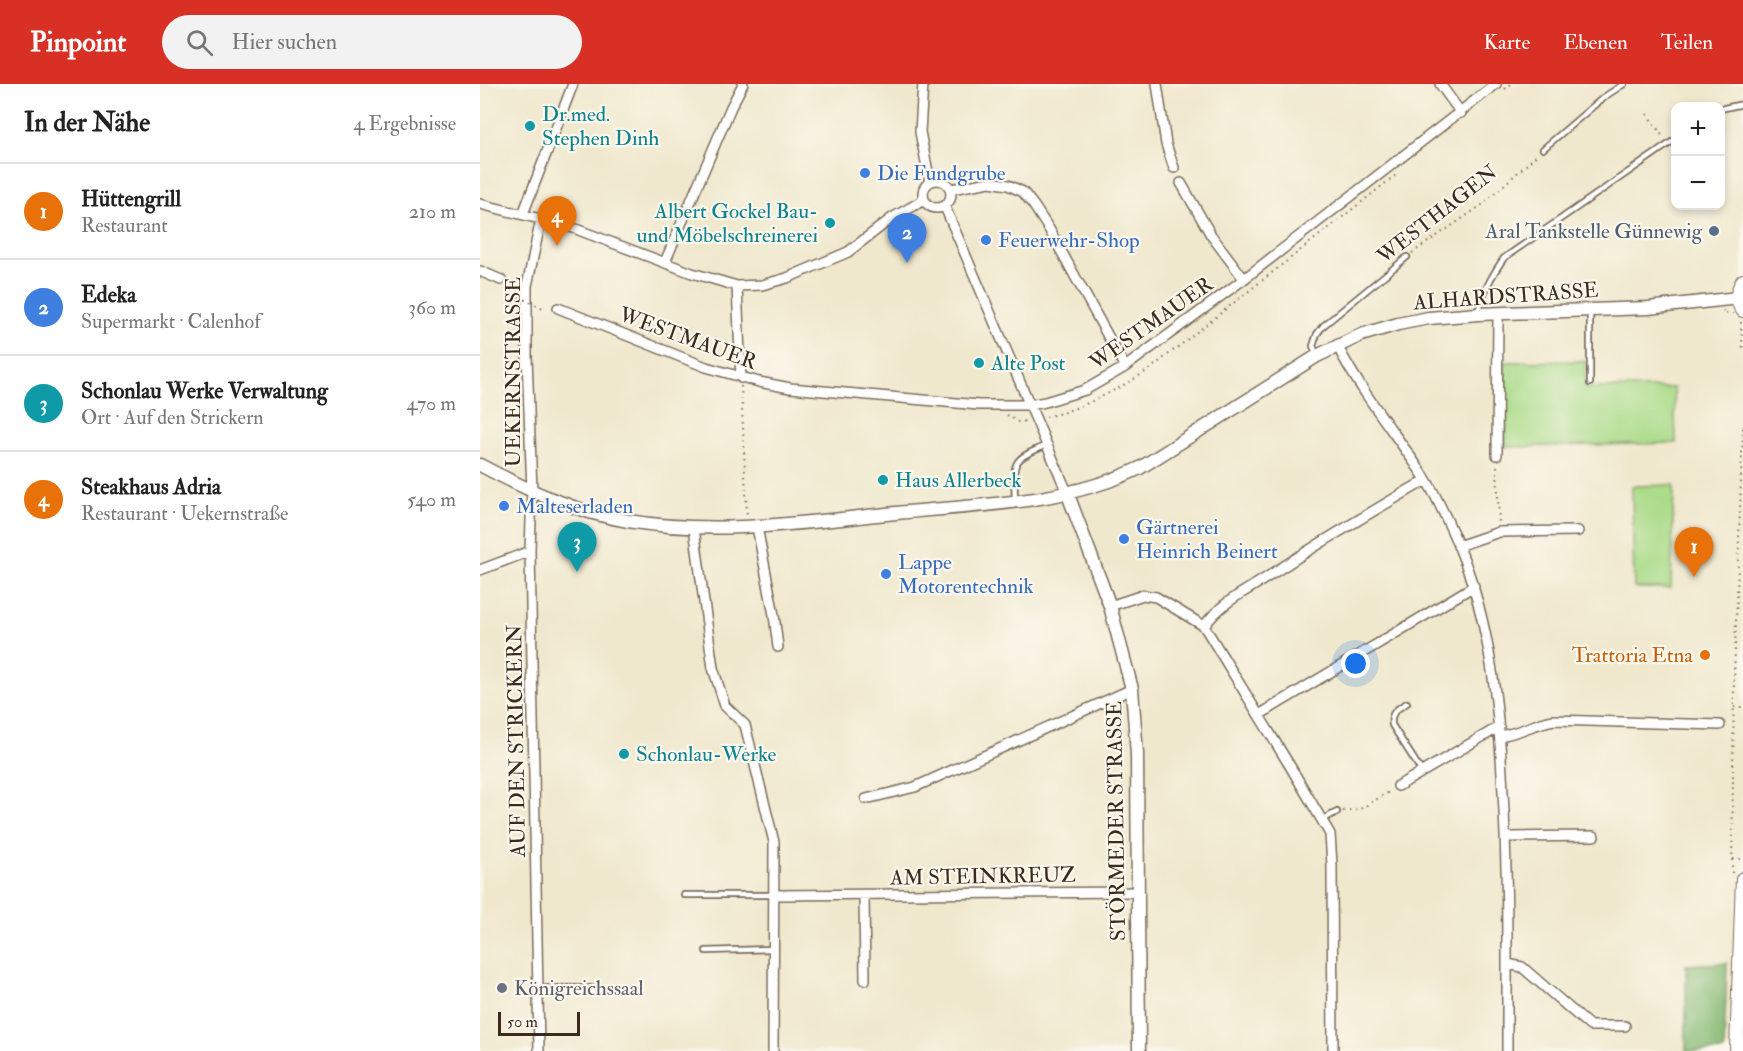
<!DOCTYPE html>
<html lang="de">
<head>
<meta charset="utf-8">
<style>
  :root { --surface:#fff; --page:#f2f2f2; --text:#222; --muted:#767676; --line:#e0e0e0; --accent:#d93025 }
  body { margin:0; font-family:"IM FELL Double Pica",serif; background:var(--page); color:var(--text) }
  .controls { position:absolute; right:18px; top:18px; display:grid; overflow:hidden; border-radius:12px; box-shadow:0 3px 9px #0003 }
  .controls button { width:54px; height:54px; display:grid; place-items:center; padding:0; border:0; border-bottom:2px solid var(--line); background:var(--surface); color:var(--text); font:30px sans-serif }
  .scale { position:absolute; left:18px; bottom:15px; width:82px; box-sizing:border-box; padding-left:6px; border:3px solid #3b2a1e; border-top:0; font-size:16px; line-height:21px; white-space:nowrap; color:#3b2a1e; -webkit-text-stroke:4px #fbf7ec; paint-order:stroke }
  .you { position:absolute; left:876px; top:580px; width:21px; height:21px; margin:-15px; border:4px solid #fff; border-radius:50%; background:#1a73e8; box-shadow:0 0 0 9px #1a73e833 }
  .badge { display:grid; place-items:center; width:39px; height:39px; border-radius:50%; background:var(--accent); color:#fff; font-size:20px; font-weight:700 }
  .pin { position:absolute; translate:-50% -50px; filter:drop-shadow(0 2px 3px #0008) }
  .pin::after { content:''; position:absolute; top:32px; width:21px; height:18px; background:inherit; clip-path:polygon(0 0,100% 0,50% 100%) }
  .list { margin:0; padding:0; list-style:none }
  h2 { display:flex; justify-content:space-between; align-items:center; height:78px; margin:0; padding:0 24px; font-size:26px }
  h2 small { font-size:20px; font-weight:400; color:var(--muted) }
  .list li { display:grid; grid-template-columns:39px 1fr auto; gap:18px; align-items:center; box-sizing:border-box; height:96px; padding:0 24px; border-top:2px solid var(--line) }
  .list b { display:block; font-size:22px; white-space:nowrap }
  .list p { margin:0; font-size:20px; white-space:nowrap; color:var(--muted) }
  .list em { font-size:20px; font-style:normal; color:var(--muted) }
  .icon { flex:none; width:33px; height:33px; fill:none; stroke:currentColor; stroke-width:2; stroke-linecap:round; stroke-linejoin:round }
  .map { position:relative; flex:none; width:1263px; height:967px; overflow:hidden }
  header { display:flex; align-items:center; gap:36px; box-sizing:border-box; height:84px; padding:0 30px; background:var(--accent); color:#fff }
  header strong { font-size:28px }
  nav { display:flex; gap:33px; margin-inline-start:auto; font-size:21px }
  .search { width:420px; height:54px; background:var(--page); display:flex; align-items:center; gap:15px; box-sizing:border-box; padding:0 21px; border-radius:33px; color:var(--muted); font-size:22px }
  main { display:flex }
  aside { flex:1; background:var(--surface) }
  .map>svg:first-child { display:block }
  .green { fill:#abdc8a; stroke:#738354; stroke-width:1.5 }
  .forest { fill:#88bc76; stroke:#62734a; stroke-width:1.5 }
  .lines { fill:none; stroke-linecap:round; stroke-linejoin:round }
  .lane-casing { stroke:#7a6c5b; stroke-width:8 }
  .street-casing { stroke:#7a6c5b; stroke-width:12 }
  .secondary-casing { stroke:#7a6c5b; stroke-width:15 }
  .primary-casing { stroke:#7a6c5b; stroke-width:16 }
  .path { stroke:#7a6c5b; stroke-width:2; stroke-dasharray:1.5 4.5; stroke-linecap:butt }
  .lane { stroke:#fff; stroke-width:4.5 }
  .street { stroke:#fff; stroke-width:9 }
  .secondary { stroke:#fff; stroke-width:12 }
  .primary { stroke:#fff; stroke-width:14 }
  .path-bridge { stroke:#7a6c5b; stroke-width:2; stroke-dasharray:1.5 4.5; stroke-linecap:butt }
  .culture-dot { fill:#0f9aa8; stroke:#fbf7ec; stroke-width:2 }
  .shop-dot { fill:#3f7fe0; stroke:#fbf7ec; stroke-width:2 }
  .service-dot { fill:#5c6f8a; stroke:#fbf7ec; stroke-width:2 }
  .food-dot { fill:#e8710a; stroke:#fbf7ec; stroke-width:2 }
  .worship-dot { fill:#6b7280; stroke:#fbf7ec; stroke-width:2 }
  .labels { text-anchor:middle; stroke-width:4.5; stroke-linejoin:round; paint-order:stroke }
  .culture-label { font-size:21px; fill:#0d838f; stroke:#fbf7ec; text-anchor:start }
  .shop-label { font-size:21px; fill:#366cbe; stroke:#fbf7ec; text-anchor:start }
  .street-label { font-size:21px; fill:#3b2a1e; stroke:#fbf7ec }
  .service-label { font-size:21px; fill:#4e5e75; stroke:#fbf7ec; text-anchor:end }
  .food-label { font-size:21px; fill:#c56008; stroke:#fbf7ec; text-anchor:end }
  .worship-label { font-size:21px; fill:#5b616d; stroke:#fbf7ec; text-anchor:start }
</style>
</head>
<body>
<header>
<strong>Pinpoint</strong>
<div class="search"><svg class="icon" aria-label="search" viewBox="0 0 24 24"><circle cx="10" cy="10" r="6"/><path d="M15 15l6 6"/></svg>Hier suchen</div>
<nav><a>Karte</a><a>Ebenen</a><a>Teilen</a></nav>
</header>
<main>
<aside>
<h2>In der Nähe<small>4 Ergebnisse</small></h2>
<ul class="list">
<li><span class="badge" style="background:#e8710a">1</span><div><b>Hüttengrill</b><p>Restaurant</p></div><em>210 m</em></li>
<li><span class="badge" style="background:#3f7fe0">2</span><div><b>Edeka</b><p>Supermarkt · Calenhof</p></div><em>360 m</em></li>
<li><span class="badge" style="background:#0f9aa8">3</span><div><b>Schonlau Werke Verwaltung</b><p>Ort · Auf den Strickern</p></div><em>470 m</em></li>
<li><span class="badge" style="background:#e8710a">4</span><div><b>Steakhaus Adria</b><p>Restaurant · Uekernstraße</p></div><em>540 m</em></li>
</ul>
</aside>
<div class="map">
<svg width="1263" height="967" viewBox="0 0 1263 967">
  <rect width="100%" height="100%" fill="#fbf7ec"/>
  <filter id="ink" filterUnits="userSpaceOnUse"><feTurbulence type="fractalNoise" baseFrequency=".0167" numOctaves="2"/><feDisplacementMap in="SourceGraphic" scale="12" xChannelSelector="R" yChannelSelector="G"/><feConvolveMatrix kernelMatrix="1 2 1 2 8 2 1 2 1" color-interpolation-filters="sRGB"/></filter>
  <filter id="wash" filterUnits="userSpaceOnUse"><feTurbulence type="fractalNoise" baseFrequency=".008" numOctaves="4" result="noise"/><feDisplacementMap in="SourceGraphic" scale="24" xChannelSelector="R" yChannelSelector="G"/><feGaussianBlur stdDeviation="1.35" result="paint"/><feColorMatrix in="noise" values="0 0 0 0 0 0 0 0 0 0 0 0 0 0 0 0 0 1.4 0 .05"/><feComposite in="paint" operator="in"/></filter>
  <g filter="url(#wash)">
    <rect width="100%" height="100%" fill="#f0e8cd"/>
    <path class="green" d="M1105,277V304H1194L1196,359L1026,363L1024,278Z
      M1194,401L1191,504H1154L1152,402Z"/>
    <path class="forest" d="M1247,879L1244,967H1206V881Z"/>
  </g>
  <g filter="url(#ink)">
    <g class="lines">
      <defs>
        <path id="lane" d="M1240,25L1263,20
          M1063,65L1124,13L1144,0
          M1110,227V299
          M998,229C1002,209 1012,191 1024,174L1196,55
          M837,271L833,262L837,250L843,242L927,173
          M535,417C534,377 529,377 567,361
          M927,619C917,625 910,628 912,641L942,688
          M842,736L857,728
          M204,811H294
          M226,867L294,865"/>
        <path id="street" d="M443,0L440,48L450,98
          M677,0L686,60L694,84
          M960,0L981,29
          M443 110a14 14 0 1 1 28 0a14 14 0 1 1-28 0Z
          M701,99L731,151L764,195
          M471,105L510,98L528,101L543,108L554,122L569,145L645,283
          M0,120L88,142L212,189L257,202L282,201L307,194L368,168L412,134L444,116
          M465,123L587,408
          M43,130L93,0
          M185,178L251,23L263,0
          M0,187L21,196
          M257,202L261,294
          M78,224L226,283L279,298L310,304L499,321H550L565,318L605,306L645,283L764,195L1016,0
          M857,261C881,309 916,350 945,394C958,414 969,440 979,463C1011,540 1019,626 1023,708C1028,794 1027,881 1027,967
          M1017,371L1018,230
          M277,443L294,531L298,563
          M214,444L233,584L245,622L265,641L294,758L293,967
          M978,462L1019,448L1098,447
          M0,486L45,469H50
          M630,522L663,511L676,513L724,542L810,682L850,750L852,781L853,967
          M724,542C744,516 762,510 789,492C840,458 893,427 946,396
          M779,631L994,502
          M1020,652C1039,649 1055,639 1074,636L1240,641
          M918,702L1019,643
          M386,715L435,703L652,605
          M1026,753L1114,752
          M294,811L659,808
          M384,811L385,896
          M1027,880L1042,883L1110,942H1145
          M59,906H111
          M59,967L50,466L52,407L47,273V202L61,135"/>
        <path id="secondary" d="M0,381C47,406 95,428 148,437C238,452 327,438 416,429C497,421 586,420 660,384L837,272L881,251L918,240L949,234L998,230L1168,224L1258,214
          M587,408L630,522L652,605L657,670L659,967"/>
        <path id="primary" d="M1263,197C1257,207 1256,217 1263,226
          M1257,967L1263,795"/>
      </defs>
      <use href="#lane" class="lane-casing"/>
      <use href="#street" class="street-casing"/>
      <use href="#secondary" class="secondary-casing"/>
      <use href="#primary" class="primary-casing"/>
      <path class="path" d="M1025,5L1031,0
        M1167,30L1184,54
        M932,169L1002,121L1059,69
        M1243,226V229L1253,230
        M1261,238L1263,268
        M261,302L267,432
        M527,331L538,338L546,337
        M566,333C604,324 637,306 670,285L917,90
        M1017,382L1019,439
        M1254,623H1263
        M863,727L880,725L909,708
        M1253,775H1263
        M1252,789L1254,594L1263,342"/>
      <use href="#lane" class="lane"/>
      <use href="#street" class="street"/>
      <use href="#secondary" class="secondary"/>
      <use href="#primary" class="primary"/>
      <path class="path-bridge" d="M28,208L65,225"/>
    </g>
  </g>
  <g class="culture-dot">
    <circle cx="50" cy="42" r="6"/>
    <circle cx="350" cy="139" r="6"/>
    <circle cx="499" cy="279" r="6"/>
    <circle cx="403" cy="396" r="6"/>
    <circle cx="144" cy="670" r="6"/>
  </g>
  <g class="shop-dot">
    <circle cx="385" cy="89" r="6"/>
    <circle cx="506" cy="156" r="6"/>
    <circle cx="24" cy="422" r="6"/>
    <circle cx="644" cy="455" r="6"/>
    <circle cx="406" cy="490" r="6"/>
  </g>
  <circle class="service-dot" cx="1234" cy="147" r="6"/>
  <circle class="food-dot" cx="1225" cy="571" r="6"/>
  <circle class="worship-dot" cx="22" cy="904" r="6"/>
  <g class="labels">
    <g class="culture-label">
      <text x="62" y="37">Dr.med.<tspan x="62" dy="24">Stephen Dinh</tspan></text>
      <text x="338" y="134" text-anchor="end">Albert Gockel Bau-<tspan x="338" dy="24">und Möbelschreinerei</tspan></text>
      <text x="511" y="286">Alte Post</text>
      <text x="415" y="403">Haus Allerbeck</text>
      <text x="156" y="677">Schonlau-Werke</text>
    </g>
    <g class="shop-label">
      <text x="397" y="96">Die Fundgrube</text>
      <text x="518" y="163">Feuerwehr-Shop</text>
      <text x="36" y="429">Malteserladen</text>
      <text x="656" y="450">Gärtnerei<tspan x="656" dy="24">Heinrich Beinert</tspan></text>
      <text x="418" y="485">Lappe<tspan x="418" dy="24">Motorentechnik</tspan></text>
    </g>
    <g class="street-label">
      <text transform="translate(957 130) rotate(-38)" y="7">WESTHAGEN</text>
      <text transform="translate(1026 212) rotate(-4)" y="7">ALHARDSTRASSE</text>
      <text transform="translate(671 239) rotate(-35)" y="7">WESTMAUER</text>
      <text transform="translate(208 254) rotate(20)" y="7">WESTMAUER</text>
      <text transform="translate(33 288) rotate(-90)" y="7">UEKERNSTRASSE</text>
      <text transform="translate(36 657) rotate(-91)" y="7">AUF DEN STRICKERN</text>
      <text transform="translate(636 737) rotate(-91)" y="7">STÖRMEDER STRASSE</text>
      <text transform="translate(503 792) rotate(-1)" y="7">AM STEINKREUZ</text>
    </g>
    <g class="service-label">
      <text x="1222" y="154">Aral Tankstelle Günnewig</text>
    </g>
    <g class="food-label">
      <text x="1213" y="578">Trattoria Etna</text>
    </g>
    <g class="worship-label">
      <text x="34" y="911">Königreichssaal</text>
    </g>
  </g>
</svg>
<div class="controls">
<button>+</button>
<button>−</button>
</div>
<div class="scale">50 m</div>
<div class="you"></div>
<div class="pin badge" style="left:1214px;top:493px;background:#e8710a">1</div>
<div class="pin badge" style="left:427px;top:179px;background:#3f7fe0">2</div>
<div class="pin badge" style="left:97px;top:488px;background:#0f9aa8">3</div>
<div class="pin badge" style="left:77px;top:162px;background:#e8710a">4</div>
</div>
</main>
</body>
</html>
